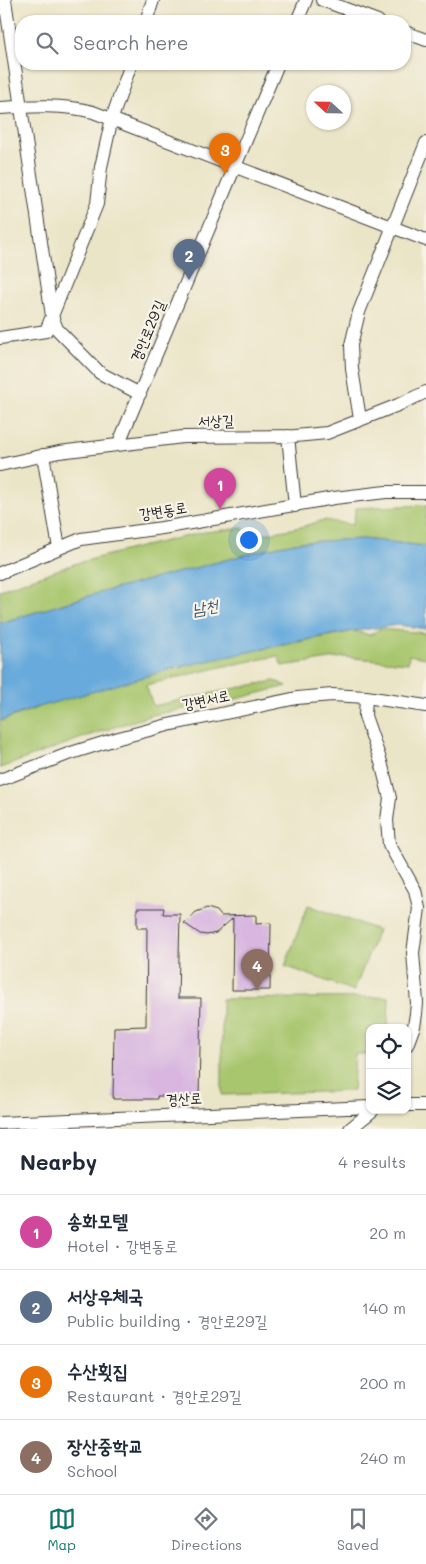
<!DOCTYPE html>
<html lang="en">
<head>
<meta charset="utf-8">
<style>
  :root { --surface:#fff; --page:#f2f2f3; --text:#1f2937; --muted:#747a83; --line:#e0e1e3; --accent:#0f766e }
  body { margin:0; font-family:Mali,"Poor Story",sans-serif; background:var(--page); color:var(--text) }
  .controls { position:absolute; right:15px; bottom:15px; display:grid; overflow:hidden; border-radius:10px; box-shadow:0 1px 4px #0004 }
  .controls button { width:45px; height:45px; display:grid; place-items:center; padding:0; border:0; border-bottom:1px solid var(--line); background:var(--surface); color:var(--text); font:25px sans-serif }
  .compass { position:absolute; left:306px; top:85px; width:45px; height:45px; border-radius:50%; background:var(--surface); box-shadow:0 1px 4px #0004; rotate:292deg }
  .you { position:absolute; left:248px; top:539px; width:18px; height:18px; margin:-12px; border:4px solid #fff; border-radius:50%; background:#1a73e8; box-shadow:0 0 0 8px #1a73e833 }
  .badge { display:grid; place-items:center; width:32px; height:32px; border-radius:50%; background:var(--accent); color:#fff; font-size:16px; font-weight:700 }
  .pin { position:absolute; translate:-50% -41px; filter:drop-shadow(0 1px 2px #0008) }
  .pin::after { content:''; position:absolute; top:26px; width:18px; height:15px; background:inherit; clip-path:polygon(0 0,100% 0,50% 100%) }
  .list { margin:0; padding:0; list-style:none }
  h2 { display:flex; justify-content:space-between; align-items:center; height:65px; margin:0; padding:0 20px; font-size:21px }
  h2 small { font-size:16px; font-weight:400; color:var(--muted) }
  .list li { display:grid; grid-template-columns:32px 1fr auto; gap:15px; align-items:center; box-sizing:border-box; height:75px; padding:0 20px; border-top:1px solid var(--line) }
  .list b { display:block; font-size:19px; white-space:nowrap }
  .list p { margin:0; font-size:16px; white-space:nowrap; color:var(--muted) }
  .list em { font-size:16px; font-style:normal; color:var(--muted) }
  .icon { flex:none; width:28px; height:28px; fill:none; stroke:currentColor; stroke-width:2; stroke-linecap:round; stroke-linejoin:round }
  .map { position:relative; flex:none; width:426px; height:1129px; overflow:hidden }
  .search { position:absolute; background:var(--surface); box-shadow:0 1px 4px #0004; left:15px; right:15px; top:15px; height:55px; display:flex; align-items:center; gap:12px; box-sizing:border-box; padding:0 18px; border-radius:20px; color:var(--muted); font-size:19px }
  .sheet { height:365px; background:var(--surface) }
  nav { display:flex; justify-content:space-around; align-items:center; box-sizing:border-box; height:70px; border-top:1px solid var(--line); background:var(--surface); font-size:14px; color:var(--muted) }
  nav a { display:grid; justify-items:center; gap:2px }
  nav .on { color:var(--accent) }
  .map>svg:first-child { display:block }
  .green { fill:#a8c66d; stroke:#627144 }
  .water { fill:#68aadc; stroke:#42637c }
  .building { fill:#d8b6e0 }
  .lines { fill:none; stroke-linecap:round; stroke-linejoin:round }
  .minor-casing { stroke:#3b3a36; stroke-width:14 }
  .minor { stroke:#fff; stroke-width:12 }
  .labels { text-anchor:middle; stroke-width:4.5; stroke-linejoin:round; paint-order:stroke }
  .street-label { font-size:15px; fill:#1c1c1c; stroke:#f7f3e8 }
  .water-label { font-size:16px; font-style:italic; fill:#3a5569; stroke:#f7f3e8 }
</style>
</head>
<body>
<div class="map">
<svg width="426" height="1129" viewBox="0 0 426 1129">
  <rect width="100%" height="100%" fill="#f7f3e8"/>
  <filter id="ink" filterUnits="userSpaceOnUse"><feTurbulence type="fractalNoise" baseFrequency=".02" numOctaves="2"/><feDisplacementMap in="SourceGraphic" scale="10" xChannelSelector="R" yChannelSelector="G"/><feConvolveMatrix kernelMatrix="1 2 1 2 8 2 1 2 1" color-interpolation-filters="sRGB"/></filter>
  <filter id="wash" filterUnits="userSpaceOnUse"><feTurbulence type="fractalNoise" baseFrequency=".0096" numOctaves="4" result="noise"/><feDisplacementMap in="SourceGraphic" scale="20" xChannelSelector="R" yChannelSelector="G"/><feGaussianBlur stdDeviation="1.12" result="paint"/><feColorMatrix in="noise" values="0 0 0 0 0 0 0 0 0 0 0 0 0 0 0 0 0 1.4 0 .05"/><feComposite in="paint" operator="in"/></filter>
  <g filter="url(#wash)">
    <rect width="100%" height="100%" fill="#ebe5c8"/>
    <path class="green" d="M426,505V546L363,539L300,542L279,546L95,594L0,623V590L77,563L136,548L204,532L243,528L248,537L301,527L324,520L353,525L356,508Z
      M380,629L426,633V658L409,655L408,663L344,657L282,666L278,656L225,666L146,685L153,706L246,686L275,681L287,686L232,700L152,715L90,735L0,768V721L48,704L131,678L218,658L354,631L370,635Z
      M308,905L378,930L354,991L285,966Z
      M389,997L388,1028H370V1054H355L353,1091L222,1095V999Z"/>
    <path class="water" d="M363,539L426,546V629L398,625L354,631L319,637L179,667L32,709L0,721V623L95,594L279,546L300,542Z"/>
    <g id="blocks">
      <path class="building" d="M137,908H164L163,914H180L178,998H201L199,1096H157V1099H113L114,1027L146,1026L147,928H137Z
        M207,908L217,911L221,916L256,915V924L271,923L270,990H232L233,918L216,933L207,935L200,934L184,923L196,912Z"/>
    </g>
  </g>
  <g filter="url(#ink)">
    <use href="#blocks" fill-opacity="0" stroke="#3b3a36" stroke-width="1"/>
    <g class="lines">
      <defs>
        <path id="minor" d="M5,0L52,316L57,329L100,373L140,394
          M322,0L378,21
          M146,21L153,0
          M297,21L306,0
          M405,32L426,40
          M0,108C31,106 63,104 93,112L426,240
          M0,338L46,331L97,204L101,167L112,118L131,64
          M360,419L352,369L351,345L359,312L426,143
          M288,436L295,506
          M118,445L278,64
          M43,455L59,548
          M0,465L59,452L183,437L295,436L327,433L398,405L426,392
          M0,573L81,539L162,528L334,498L386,492H426
          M366,697L365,716L381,762L390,798L387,820L389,844L415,890L419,908L413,953L417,1003L416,1014L414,1026L407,1045
          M0,780L68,754L119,738L168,725L297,698L332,695L366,697L426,706
          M407,1105H426
          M0,1123L370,1107
          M350,1129L373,1110"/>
      </defs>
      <use href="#minor" class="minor-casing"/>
      <use href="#minor" class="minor"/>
    </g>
  </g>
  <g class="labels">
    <g class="street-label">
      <text transform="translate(148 331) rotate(-67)" y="5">경안로29길</text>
      <text transform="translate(216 421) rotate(-1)" y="5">서상길</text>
      <text transform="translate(163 511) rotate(-9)" y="5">강변동로</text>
      <text transform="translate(206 700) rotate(-12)" y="5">강변서로</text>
      <text transform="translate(184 1099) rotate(-3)" y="5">경산로</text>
    </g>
    <g class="water-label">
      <text transform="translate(205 607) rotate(-10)" y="6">남천</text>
    </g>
  </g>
</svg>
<div class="controls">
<button><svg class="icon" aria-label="locate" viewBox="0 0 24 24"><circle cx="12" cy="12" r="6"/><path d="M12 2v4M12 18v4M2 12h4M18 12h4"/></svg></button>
<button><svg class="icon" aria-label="layers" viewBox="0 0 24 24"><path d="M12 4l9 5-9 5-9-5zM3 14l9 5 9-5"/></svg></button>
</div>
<svg class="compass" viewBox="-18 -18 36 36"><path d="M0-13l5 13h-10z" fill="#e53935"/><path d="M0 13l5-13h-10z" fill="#747a83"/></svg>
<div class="you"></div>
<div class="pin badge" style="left:220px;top:509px;background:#d1479c">1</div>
<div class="pin badge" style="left:189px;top:280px;background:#5c6f8a">2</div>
<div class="pin badge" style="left:225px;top:174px;background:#e8710a">3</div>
<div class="pin badge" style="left:257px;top:990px;background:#8d6e63">4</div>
<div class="search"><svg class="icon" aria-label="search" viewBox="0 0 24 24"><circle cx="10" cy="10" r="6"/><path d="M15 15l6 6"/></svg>Search here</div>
</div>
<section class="sheet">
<h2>Nearby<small>4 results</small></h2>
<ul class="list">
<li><span class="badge" style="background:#d1479c">1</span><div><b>송화모텔</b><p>Hotel · 강변동로</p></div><em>20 m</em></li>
<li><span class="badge" style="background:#5c6f8a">2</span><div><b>서상우체국</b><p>Public building · 경안로29길</p></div><em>140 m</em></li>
<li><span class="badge" style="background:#e8710a">3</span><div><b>수산횟집</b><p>Restaurant · 경안로29길</p></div><em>200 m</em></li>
<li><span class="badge" style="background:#8d6e63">4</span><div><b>장산중학교</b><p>School</p></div><em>240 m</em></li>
</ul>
</section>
<nav>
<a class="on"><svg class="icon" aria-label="map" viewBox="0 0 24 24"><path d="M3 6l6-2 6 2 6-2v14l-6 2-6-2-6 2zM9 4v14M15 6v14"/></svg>Map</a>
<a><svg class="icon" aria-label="directions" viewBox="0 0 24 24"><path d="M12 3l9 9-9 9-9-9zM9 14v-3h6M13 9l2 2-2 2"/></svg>Directions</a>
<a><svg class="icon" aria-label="saved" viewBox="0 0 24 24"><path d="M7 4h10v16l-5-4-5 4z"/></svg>Saved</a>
</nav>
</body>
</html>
